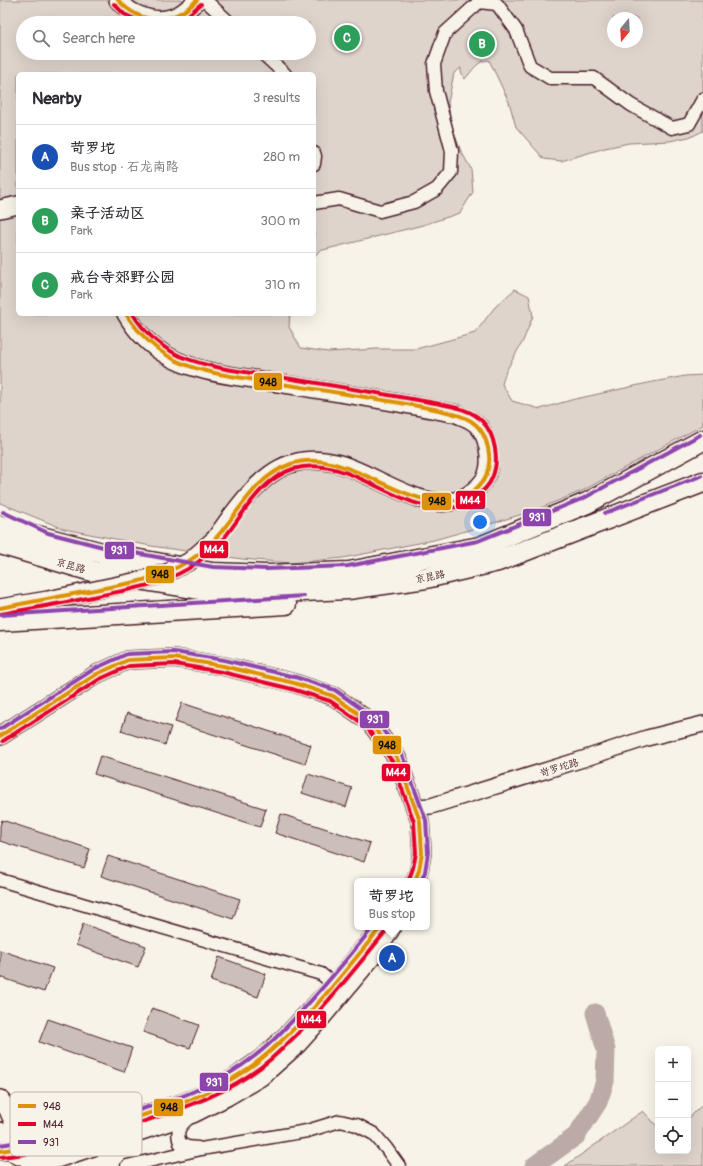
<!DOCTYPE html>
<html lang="en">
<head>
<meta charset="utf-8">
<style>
  :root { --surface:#fff; --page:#f2f2f3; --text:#2b2b33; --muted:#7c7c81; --line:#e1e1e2; --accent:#1a73e8 }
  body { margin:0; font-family:Pangolin,"LXGW WenKai TC",sans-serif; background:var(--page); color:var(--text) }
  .controls { position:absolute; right:12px; bottom:12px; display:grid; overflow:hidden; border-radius:6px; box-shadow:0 4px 16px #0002 }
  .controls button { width:36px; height:36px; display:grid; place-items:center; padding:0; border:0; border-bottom:1px solid var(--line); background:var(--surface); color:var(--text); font:20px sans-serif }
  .compass { position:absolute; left:607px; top:12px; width:36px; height:36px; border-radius:50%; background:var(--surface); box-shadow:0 4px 16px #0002; rotate:198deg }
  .you { position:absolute; left:480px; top:522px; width:14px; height:14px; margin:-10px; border:3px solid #fff; border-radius:50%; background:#1a73e8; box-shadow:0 0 0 6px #1a73e833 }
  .badge { display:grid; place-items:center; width:26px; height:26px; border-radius:50%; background:var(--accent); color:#fff; font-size:13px; font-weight:700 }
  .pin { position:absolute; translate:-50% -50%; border:2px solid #fff; box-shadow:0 1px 4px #0006 }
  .popup { position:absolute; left:354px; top:878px; width:76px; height:52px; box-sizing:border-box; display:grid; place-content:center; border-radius:6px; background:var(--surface); filter:drop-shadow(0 1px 3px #0005); font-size:13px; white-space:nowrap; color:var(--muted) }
  .popup b { font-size:15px; color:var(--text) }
  .popup::after { content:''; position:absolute; left:50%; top:100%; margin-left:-8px; border:8px solid transparent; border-top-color:var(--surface) }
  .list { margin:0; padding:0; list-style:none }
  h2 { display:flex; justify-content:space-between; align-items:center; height:52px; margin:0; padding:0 16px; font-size:17px }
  h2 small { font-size:13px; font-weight:400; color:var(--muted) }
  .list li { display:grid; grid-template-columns:26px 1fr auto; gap:12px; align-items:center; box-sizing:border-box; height:64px; padding:0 16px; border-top:1px solid var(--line) }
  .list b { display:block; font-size:15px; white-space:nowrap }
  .list p { margin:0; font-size:13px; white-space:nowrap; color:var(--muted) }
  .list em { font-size:13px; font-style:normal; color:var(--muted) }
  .icon { flex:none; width:22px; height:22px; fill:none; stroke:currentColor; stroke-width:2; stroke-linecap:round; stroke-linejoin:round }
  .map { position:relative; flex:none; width:703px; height:1166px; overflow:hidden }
  .search { position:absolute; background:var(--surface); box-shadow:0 4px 16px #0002; left:16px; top:16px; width:300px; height:44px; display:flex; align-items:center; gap:10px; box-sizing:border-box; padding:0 14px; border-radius:22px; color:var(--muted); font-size:15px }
  .panel { position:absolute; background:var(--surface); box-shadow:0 4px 16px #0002; left:16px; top:72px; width:300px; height:244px; border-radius:6px }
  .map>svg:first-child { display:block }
  .green { fill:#ded4cc; stroke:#947a7c; fill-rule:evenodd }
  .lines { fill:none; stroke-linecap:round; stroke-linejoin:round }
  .river { stroke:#bcaaa7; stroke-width:19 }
  .building { fill:#ccbfb9; stroke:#4a1f2b }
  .minor-casing { stroke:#4a1f2b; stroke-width:15 }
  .tertiary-casing { stroke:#4a1f2b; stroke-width:18 }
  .secondary-casing { stroke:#4a1f2b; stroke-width:20 }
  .trunk-casing { stroke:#4a1f2b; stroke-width:23 }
  .minor { stroke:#f7f3e8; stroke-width:12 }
  .tertiary { stroke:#f7f3e8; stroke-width:15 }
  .secondary { stroke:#f7f3e8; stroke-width:17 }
  .trunk { stroke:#f7f3e8; stroke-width:20 }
  .secondary-bridge-casing { stroke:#4a1f2b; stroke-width:20; stroke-linecap:butt }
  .secondary-bridge { stroke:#f7f3e8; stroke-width:17 }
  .bus-1-casing { stroke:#f7f3e8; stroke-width:7 }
  .bus-2-casing { stroke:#f7f3e8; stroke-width:7 }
  .bus-3-casing { stroke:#f7f3e8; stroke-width:7 }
  .bus-1 { stroke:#dd9206; stroke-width:4 }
  .bus-2 { stroke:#e4002b; stroke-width:4 }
  .bus-3 { stroke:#8e44ad; stroke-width:4 }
  .labels { text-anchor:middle; stroke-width:3; stroke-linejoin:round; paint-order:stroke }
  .street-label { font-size:10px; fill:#4a1f2b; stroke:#f7f3e8 }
  .key { fill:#f7f3e8; stroke:#c3b3af; stroke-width:1 }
  .key-label { font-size:11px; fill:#4a1f2b }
  .line-badge { stroke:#f7f3e8; stroke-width:1.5 }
  .badge-label { font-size:11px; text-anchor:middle; font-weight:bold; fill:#fff }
  .pale-badge-label { font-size:11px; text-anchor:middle; font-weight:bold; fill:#111 }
</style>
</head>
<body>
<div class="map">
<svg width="703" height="1166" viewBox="0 0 703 1166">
  <rect width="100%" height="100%" fill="#f7f3e8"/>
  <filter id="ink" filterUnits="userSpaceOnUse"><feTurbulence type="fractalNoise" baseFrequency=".025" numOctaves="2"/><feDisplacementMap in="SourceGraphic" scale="8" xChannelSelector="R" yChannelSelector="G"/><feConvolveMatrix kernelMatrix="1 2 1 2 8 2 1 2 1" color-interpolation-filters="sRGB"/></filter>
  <g filter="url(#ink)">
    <path class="green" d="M0,0H703V131L693,136L670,141L629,143L605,148L561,161L544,159L516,127L509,102L489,60C478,60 472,71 465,79L461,72V68L454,73L448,103L453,131L461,151L471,169L473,192L460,213L423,225L319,251L314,257V74H18V314H290L289,327L301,348L328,352L377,349H416L475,333L495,307L515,289L529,296L533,316L523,341L506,371L502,384L512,401L540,409L571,400L648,383L685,376L703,375V425L582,491L533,511L490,524L434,540L343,558L291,563L242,559L151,546L64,529L0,503ZM613,18H637V42H613ZM23,23H309V53H23Z
      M703,1104V1166H565L643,1111L658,1127V1151H688V1119Z"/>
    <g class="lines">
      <path class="river" d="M534,1166L576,1136L598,1102L605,1081L606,1050L595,1013"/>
    </g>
    <path class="building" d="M182,703L311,745L305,764L175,722Z
      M127,713L171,727L165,745L121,731Z
      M100,756L266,809L260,827L94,774Z
      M308,774L352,788L346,807L302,793Z
      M281,814L370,843L364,862L275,833Z
      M2,820L90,849L84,868L0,841V826Z
      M108,856L240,899L233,919L101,876Z
      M83,924L146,946L138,967L76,945Z
      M0,950L53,968L44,992L0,977Z
      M219,957L266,974L258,997L211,981Z
      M152,1008L199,1025L190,1048L143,1032Z
      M48,1019L132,1048L124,1072L39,1042Z"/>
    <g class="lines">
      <defs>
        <path id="minor" d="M205,0L230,23
          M262,53L285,74
          M314,153L315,156L314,164
          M314,203L339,199L380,211L414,202L437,189L451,172L452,151L436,91L434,64L445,33L479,2L497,4L516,30L530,66L550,78H594L631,105L672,128L689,124L703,99
          M0,880L321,974L339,989
          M191,1116C181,1125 175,1129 180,1143L187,1147L198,1148
          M127,1166L201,1149L307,1131L340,1121L357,1125L374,1134L386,1148L399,1166"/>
        <path id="tertiary" d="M415,807L431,806L583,759L647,738L703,724"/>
        <path id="secondary" d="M118,0C128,13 150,22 166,19C178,17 189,9 197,0
          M0,209L18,205
          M126,314C136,331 149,345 166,355C195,373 238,376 271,382C333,392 396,401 457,414C463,417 471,419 476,424C488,434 492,460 487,474C483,485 468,497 458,500C423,513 371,471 336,463C323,460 307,459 294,463C262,470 233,513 215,539
          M0,608L48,600
          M0,736L97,674L128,660L174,658L223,666L294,683L333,696L369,721L397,758L420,821L422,853L419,870L415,881
          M0,1099L8,1110L29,1158
          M0,1131L10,1150L18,1156
          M0,1151L25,1148L57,1142L182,1103L202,1095L234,1078L266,1055L289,1033L334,985L381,927
          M29,1166L51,1161L193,1114L227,1097L261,1077L297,1045L323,1016L378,950L392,927"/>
        <path id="trunk" d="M0,526L106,554L212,573L266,575L349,572L480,547L587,503L703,440
          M0,544L95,572L205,590L279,592L348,589L426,578L498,561L703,482
          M0,621L286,604"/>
      </defs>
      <use href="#minor" class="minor-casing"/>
      <use href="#tertiary" class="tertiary-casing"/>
      <use href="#secondary" class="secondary-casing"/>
      <use href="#trunk" class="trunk-casing"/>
      <use href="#minor" class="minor"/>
      <use href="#tertiary" class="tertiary"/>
      <use href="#secondary" class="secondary"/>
      <use href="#trunk" class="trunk"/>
      <defs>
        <path id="secondary-bridge" d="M48,600L138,581L167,573L190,561L215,539"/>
      </defs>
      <use href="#secondary-bridge" class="secondary-bridge-casing"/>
      <use href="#secondary-bridge" class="secondary-bridge"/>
      <defs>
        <path id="bus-1" d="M118,0C142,26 173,25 197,0
          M0,608L136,582C166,574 194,563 215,539C239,513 254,477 291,464C353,442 427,537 478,487C489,476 491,462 488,448C482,418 460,415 434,409C381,399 328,391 275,383C242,377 207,375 177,361C155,350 139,334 126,314
          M0,736L97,674L128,660L174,658L223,666L294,683L333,696L369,721L397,758L420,821L422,853L419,870L415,881
          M0,1151L57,1142L182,1103C212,1091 242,1076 267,1054C310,1017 345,971 381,927"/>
        <path id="bus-2" d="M114,4L124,14L143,23
          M174,23L186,17L201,4
          M1,614C33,608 65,603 97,596C132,589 169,584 198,562C206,556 214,550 221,542C242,517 259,480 293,469C351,452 399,517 457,507C462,506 467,502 472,499C480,494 489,487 492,478C500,460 495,434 482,421C471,409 450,406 435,403C383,394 331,385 279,377C246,372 211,369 180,356C161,347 144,332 133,314
          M3,741L100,679L129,666L174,664L222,672L292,689L330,701L365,725L392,761L414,822L416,853L413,868L409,879
          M1,1157C20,1155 39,1152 57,1148C81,1143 104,1134 127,1127C178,1110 229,1095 271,1059C314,1021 350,975 386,931"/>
        <path id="bus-3" d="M3,512L48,533L107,548L213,567L266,569L348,566L478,541L584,498L700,435
          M605,513L701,476
          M0,615L304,596
          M0,729L94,669L127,654L174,652L224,660L295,677L335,690L373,717L402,755L426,820L428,853L425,872L421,881
          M0,1145L56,1136L180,1097C209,1086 237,1071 261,1051C275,1040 286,1027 298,1015C325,986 349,957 373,927"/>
      </defs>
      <use href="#bus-1" class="bus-1-casing"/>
      <use href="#bus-2" class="bus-2-casing"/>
      <use href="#bus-3" class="bus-3-casing"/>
      <use href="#bus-1" class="bus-1"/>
      <use href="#bus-2" class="bus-2"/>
      <use href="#bus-3" class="bus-3"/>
    </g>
  </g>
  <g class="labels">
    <g class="street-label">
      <text transform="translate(71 565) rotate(16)" y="4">京昆路</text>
      <text transform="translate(430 576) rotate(-11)" y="4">京昆路</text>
      <text transform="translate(559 767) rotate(-17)" y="4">岢罗坨路</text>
    </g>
  </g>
  <rect x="10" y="1092" width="132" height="64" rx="6" class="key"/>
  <rect x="18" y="1104" width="18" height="4" fill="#dd9206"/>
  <rect x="18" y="1122" width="18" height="4" fill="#e4002b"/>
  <rect x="18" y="1140" width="18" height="4" fill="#8e44ad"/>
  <g class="key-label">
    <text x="43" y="1110">948</text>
    <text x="43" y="1128">M44</text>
    <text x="43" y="1146">931</text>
  </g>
  <g class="line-badge">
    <rect x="253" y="372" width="30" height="19" rx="4" fill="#dd9206"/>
    <rect x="455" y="490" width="31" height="20" rx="4" fill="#e4002b"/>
    <rect x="421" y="492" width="31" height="19" rx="4" fill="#dd9206"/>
    <rect x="522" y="508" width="30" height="19" rx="4" fill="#8e44ad"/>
    <rect x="199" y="540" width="30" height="19" rx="4" fill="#e4002b"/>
    <rect x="104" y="541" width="31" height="19" rx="4" fill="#8e44ad"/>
    <rect x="145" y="565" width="30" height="19" rx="4" fill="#dd9206"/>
    <rect x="359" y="710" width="31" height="19" rx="4" fill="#8e44ad"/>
    <rect x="372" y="735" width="30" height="20" rx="4" fill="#dd9206"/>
    <rect x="381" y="763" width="30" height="19" rx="4" fill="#e4002b"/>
    <rect x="296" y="1010" width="31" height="19" rx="4" fill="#e4002b"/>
    <rect x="199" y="1072" width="30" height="20" rx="4" fill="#8e44ad"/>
    <rect x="153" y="1098" width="31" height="19" rx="4" fill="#dd9206"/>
  </g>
  <g class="badge-label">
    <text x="470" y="504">M44</text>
    <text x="537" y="521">931</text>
    <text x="214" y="553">M44</text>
    <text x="119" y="554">931</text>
    <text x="375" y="723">931</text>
    <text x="396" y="776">M44</text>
    <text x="311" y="1023">M44</text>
    <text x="214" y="1086">931</text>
  </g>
  <g class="pale-badge-label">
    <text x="268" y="386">948</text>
    <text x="437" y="505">948</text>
    <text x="160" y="578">948</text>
    <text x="387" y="749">948</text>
    <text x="169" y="1111">948</text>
  </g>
</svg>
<div class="controls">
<button>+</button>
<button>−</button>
<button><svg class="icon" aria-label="locate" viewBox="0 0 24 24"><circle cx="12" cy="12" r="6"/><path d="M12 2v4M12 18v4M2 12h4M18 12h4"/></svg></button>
</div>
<svg class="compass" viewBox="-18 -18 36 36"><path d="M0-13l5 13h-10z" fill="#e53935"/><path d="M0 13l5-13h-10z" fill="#7c7c81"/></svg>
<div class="you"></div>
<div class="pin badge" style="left:392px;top:958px;background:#1a4fb4">A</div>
<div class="popup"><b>苛罗坨</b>Bus stop</div>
<div class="pin badge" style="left:482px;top:44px;background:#2e9e5b">B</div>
<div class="pin badge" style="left:347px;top:38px;background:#2e9e5b">C</div>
<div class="search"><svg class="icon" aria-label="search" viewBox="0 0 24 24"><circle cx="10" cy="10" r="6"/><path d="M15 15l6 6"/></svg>Search here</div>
<section class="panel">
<h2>Nearby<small>3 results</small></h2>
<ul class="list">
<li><span class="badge" style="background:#1a4fb4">A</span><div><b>苛罗坨</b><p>Bus stop · 石龙南路</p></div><em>280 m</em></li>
<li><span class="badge" style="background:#2e9e5b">B</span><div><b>亲子活动区</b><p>Park</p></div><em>300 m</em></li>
<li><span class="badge" style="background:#2e9e5b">C</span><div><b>戒台寺郊野公园</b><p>Park</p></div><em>310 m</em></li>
</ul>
</section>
</div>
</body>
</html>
